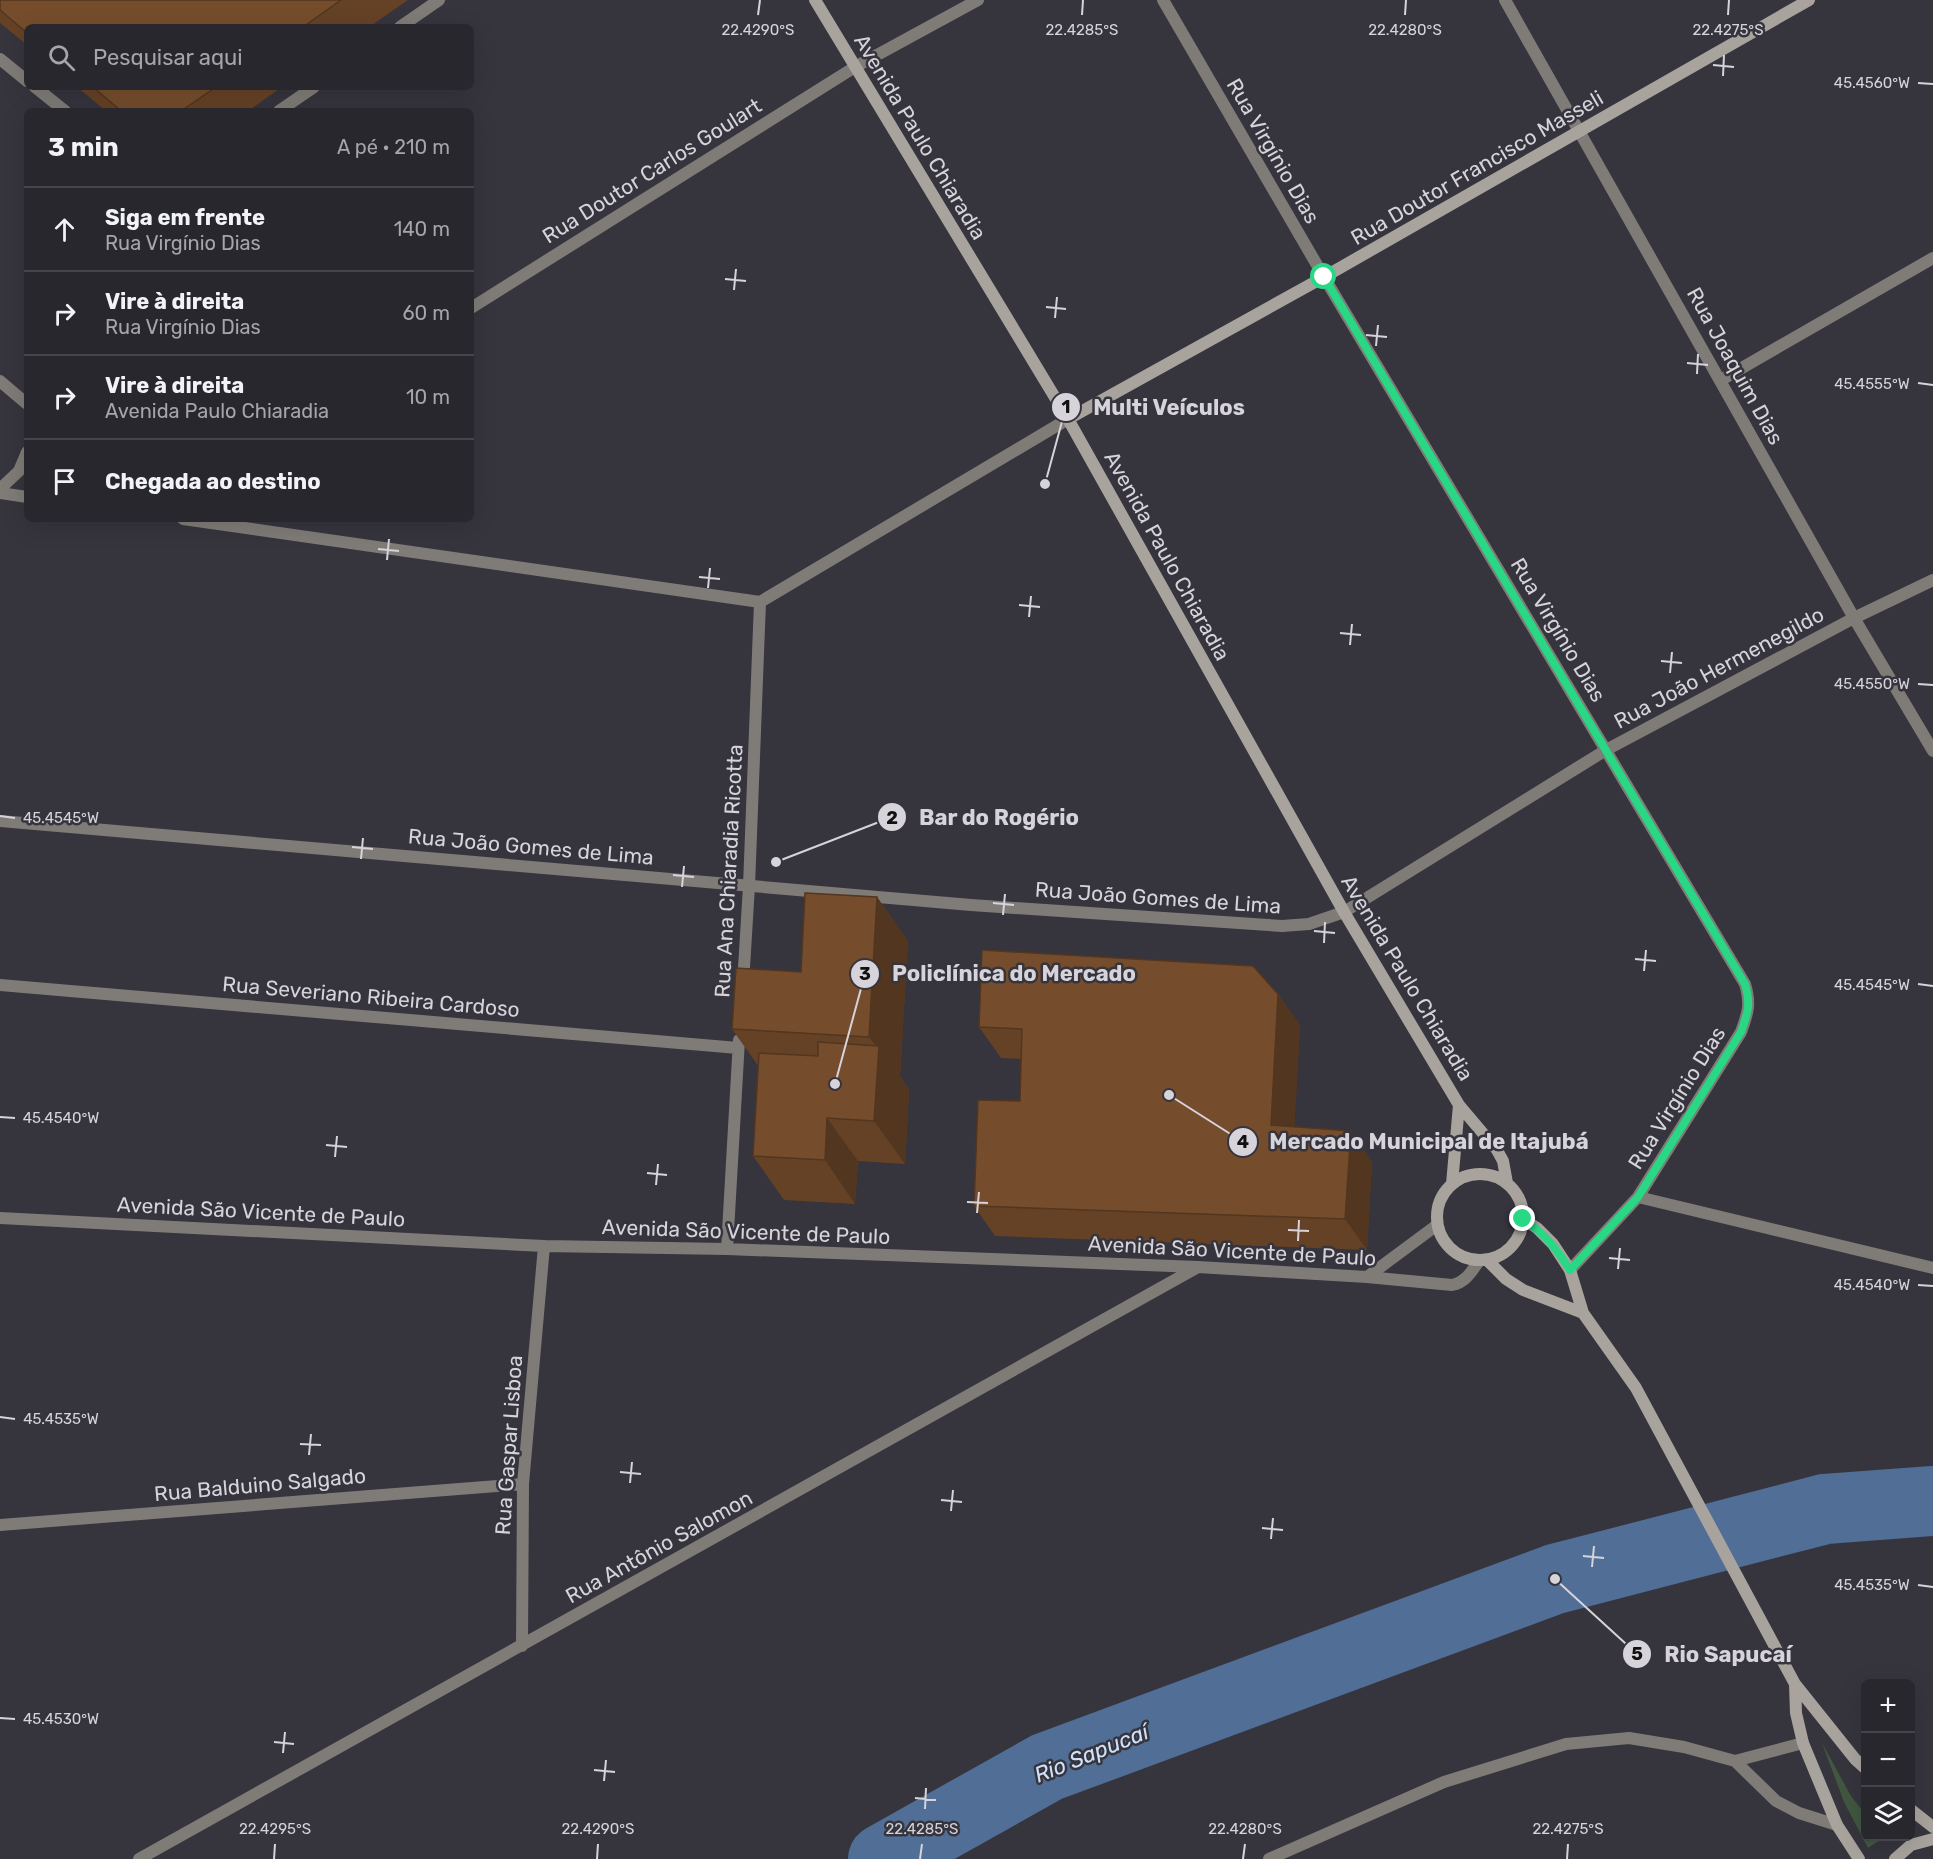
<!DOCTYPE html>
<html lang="pt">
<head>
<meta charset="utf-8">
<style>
  :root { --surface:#28272e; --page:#34333a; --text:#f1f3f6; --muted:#a5a5aa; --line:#44444a }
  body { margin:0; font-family:Rubik,sans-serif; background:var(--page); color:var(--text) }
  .controls { position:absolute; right:18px; bottom:18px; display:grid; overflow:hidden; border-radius:9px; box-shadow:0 6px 24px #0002 }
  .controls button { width:54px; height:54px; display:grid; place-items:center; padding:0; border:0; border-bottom:2px solid var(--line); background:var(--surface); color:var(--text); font:30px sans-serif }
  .stop { position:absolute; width:18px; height:18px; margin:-14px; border:4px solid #28d885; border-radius:50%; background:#fff }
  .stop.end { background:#28d885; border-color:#fff; box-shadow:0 2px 6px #0008 }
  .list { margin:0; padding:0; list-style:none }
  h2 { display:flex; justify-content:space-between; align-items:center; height:78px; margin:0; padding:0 24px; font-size:26px }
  h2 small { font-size:20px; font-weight:400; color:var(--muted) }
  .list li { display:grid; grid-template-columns:39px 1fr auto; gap:18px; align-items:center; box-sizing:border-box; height:84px; padding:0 24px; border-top:2px solid var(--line) }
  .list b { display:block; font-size:22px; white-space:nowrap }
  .list p { margin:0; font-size:20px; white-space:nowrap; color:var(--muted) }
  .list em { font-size:20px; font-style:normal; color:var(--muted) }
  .icon { flex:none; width:33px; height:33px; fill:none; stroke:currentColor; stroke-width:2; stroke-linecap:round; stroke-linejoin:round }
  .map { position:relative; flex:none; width:1933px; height:1859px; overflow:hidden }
  .search { position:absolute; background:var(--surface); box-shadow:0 6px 24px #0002; left:24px; top:24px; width:450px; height:66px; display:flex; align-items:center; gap:15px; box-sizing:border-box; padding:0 21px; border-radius:9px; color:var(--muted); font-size:22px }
  .panel { position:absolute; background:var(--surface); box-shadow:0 6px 24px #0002; left:24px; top:108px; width:450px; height:414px; border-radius:9px }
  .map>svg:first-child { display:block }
  .green { fill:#41573f }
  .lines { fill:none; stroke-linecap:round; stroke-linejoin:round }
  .river { stroke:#506e96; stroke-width:70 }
  .street { stroke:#7f7c78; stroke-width:12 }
  .secondary { stroke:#a8a49d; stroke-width:12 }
  .wall { fill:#654226 }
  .shaded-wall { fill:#52361f }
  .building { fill:#754d2c; stroke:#52361f; stroke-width:1.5 }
  .route { stroke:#28d885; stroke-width:8 }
  .ticks { fill:none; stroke:#d6d4da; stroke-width:2 }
  .labels { text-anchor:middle; stroke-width:5; stroke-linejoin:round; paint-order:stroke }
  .street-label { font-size:21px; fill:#d6d4da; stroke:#36343d }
  .water-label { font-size:22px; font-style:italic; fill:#cfe2fc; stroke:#36343d }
  .ticks-label { font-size:15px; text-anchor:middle; fill:#d6d4da; stroke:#36343d; stroke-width:5; stroke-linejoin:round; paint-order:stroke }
  .leader { fill:none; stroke:#d6d4da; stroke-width:2 }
  .callout-dot { fill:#d6d4da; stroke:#36343d; stroke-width:2 }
  .mark-label { font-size:18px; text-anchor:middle; font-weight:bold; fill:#111 }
  .callout-label { font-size:22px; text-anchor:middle; font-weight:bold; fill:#d6d4da; stroke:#36343d; stroke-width:5; stroke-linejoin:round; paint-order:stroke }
</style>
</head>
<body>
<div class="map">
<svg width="1933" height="1859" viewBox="0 0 1933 1859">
  <rect width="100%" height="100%" fill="#36343d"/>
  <path class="green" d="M1822,1743L1851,1796L1865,1814L1866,1836L1885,1837L1868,1848L1844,1802Z"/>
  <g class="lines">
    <path class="river" d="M883,1859L1047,1767L1555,1579L1825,1509L1933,1501"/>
    <path class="street" d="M1163,0L1324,277L1745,984C1751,1004 1748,1013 1741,1032L1638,1197L1570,1270
      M1505,0L1854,618L1933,751
      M400,27L439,0
      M0,59L27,81
      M35,87L65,111
      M279,111L314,87
      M471,308L855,67L978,0
      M1721,380L1933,258
      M0,381L27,404
      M0,489L19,471L27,452
      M0,493L27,497
      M183,519L760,602
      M760,602L1068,419
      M0,821L971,905L1282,926L1309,924L1344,912L1606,750L1854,618L1933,580
      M743,984L749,886L760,602
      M0,985L738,1048
      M1638,1197L1933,1268
      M0,1218L544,1246L727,1249L1198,1267L1367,1277L1452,1285C1466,1282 1471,1272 1479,1261
      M727,1249L739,1040
      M1367,1277L1437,1225
      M0,1525L523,1484
      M522,1646L523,1484L544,1246
      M1735,1761L1803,1743
      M139,1859L1198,1267
      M1269,1859L1444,1782L1566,1744L1629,1738L1684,1747L1735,1761L1776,1801L1799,1813L1837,1825"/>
    <path class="secondary" d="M815,0L1068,419L1344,912L1459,1105L1497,1150L1503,1161L1507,1183
      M1068,419L1324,277L1809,0
      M1437 1217a43 43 0 1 1 86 0a43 43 0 1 1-86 0Z
      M1452,1184L1459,1105
      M1523,1219L1537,1228L1553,1244L1570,1270L1583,1313L1636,1388L1795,1684L1855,1759L1866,1769
      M1487,1260L1506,1279L1523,1290L1583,1313
      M1795,1684L1796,1713L1803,1743L1837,1825L1859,1859
      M1910,1809L1933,1827
      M1895,1859L1911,1845L1933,1839"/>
  </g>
  <path class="wall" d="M0,0H408L369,27H27V45L0,23Z
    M77,87H282L248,111H106Z
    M877,897L908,941L900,1076L909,1090L905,1164L858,1161L855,1204L784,1200L753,1156L759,1067L732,1029L801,972Z
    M1278,994L1300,1025L1294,1127L1372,1162L1367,1250L995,1236L974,1206L1020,1101L1021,1059L1001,1058L979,1027Z"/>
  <path class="shaded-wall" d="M877,897L908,941L900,1076L909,1090L905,1164L874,1121L879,1050L869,1037Z
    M1278,994L1300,1025L1293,1156L1271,1125Z
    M827,1118L858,1161L855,1204L825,1160Z
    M1351,1131L1372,1162L1367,1250L1345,1219Z"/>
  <path class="building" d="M0,0H341L303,27H27V33L0,10Z
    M93,87H216L181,111H126L120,110Z
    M805,893L877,897L869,1037L732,1029L736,968L801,972Z
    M982,950L1253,966L1278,994L1271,1125L1351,1131L1345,1219L974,1206L978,1100L1020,1101L1022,1029L979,1027Z
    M818,1042L879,1046L874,1121L827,1118L825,1160L753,1156L759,1053L818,1056Z"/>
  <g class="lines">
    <path class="route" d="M1324,277L1745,984C1751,1004 1748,1013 1741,1032L1638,1197L1570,1270C1556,1248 1545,1234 1523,1219"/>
  </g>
  <path class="ticks" d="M758,15L760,0M1082,15L1083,0M1405,15L1406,0M1728,15L1729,0M1713,65L1734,67M1723,76L1724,55M1918,83L1933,84M725,279L746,281M734,290L736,269M1046,307L1066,309M1055,318L1057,297M1366,335L1387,337M1376,346L1378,325M1687,363L1708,365M1697,374L1698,354M1918,383L1933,385M378,549L399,551M387,560L389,539M699,577L720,579M708,588L710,568M1019,605L1040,607M1029,617L1031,596M1340,633L1361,635M1350,645L1352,624M1661,661L1682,663M1670,673L1672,652M1918,684L1933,685M0,816L15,818M352,847L373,849M361,859L363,838M673,875L694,877M682,887L684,866M993,903L1014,905M1003,915L1005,894M1314,931L1335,933M1324,943L1325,922M1635,959L1656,961M1644,971L1646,950M1918,984L1933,986M0,1117L15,1118M326,1145L347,1147M335,1157L337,1136M647,1173L667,1175M656,1185L658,1164M967,1202L988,1203M977,1213L979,1192M1288,1230L1309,1231M1298,1241L1299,1220M1609,1258L1630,1260M1618,1269L1620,1248M1918,1285L1933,1286M0,1417L15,1419M300,1444L321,1445M309,1455L311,1434M620,1472L641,1474M630,1483L632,1462M941,1500L962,1502M951,1511L953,1490M1262,1528L1283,1530M1271,1539L1273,1518M1583,1556L1604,1558M1592,1567L1594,1546M1918,1585L1933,1587M0,1718L15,1719M274,1742L294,1744M283,1753L285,1732M594,1770L615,1772M604,1781L606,1760M915,1798L936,1800M925,1809L926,1788M274,1859L275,1844M597,1859L598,1844M920,1859L922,1844M1243,1859L1245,1844M1567,1859L1568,1844"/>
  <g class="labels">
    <g class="street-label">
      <text transform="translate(920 137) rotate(59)" y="7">Avenida Paulo Chiaradia</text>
      <text transform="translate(1273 151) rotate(60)" y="7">Rua Virgínio Dias</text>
      <text transform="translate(1477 168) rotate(-30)" y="7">Rua Doutor Francisco Masseli</text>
      <text transform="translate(652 171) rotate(-32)" y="7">Rua Doutor Carlos Goulart</text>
      <text transform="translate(1735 366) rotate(61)" y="7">Rua Joaquim Dias</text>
      <text transform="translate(1167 556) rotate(61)" y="7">Avenida Paulo Chiaradia</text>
      <text transform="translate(1558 630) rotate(59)" y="7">Rua Virgínio Dias</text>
      <text transform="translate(1719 668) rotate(-28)" y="7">Rua João Hermenegildo</text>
      <text transform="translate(531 847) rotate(5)" y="7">Rua João Gomes de Lima</text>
      <text transform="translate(729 871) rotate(-87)" y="7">Rua Ana Chiaradia Ricotta</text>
      <text transform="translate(1158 898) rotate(4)" y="7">Rua João Gomes de Lima</text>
      <text transform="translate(1407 978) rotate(59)" y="7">Avenida Paulo Chiaradia</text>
      <text transform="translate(371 997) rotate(5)" y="7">Rua Severiano Ribeira Cardoso</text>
      <text transform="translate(1677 1098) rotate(-58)" y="7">Rua Virgínio Dias</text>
      <text transform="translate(261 1212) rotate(3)" y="7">Avenida São Vicente de Paulo</text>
      <text transform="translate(746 1232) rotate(2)" y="7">Avenida São Vicente de Paulo</text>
      <text transform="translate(1232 1251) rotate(3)" y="7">Avenida São Vicente de Paulo</text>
      <text transform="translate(509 1445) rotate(-86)" y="7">Rua Gaspar Lisboa</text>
      <text transform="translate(260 1485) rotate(-5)" y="7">Rua Balduino Salgado</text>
      <text transform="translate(659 1547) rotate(-29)" y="7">Rua Antônio Salomon</text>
    </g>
    <g class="water-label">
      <text transform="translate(1091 1753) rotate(-22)" y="8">Rio Sapucaí</text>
    </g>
  </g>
  <g class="ticks-label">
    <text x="758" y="35">22.4290°S</text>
    <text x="1082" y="35">22.4285°S</text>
    <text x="1405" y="35">22.4280°S</text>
    <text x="1728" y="35">22.4275°S</text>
    <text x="1872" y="88">45.4560°W</text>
    <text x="1872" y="389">45.4555°W</text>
    <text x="1872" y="689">45.4550°W</text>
    <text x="61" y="823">45.4545°W</text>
    <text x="1872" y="990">45.4545°W</text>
    <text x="61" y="1123">45.4540°W</text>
    <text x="1872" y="1290">45.4540°W</text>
    <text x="61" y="1424">45.4535°W</text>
    <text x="1872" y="1590">45.4535°W</text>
    <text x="61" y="1724">45.4530°W</text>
    <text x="275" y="1834">22.4295°S</text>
    <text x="598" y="1834">22.4290°S</text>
    <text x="922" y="1834">22.4285°S</text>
    <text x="1245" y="1834">22.4280°S</text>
    <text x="1568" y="1834">22.4275°S</text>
  </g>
  <path class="leader" d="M1045 484L1066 407M776 862L892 817M835 1084L865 974M1169 1095L1243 1142M1555 1579L1637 1654"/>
  <g class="callout-dot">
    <circle cx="1045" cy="484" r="6"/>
    <circle cx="776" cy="862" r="6"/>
    <circle cx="835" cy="1084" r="6"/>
    <circle cx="1169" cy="1095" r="6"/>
    <circle cx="1555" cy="1579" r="6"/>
    <circle cx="1066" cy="407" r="15"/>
    <circle cx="892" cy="817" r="15"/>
    <circle cx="865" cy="974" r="15"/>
    <circle cx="1243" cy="1142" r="15"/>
    <circle cx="1637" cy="1654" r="15"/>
  </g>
  <g class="mark-label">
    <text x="1066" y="413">1</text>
    <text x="892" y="824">2</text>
    <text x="865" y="980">3</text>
    <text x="1243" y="1148">4</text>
    <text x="1637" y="1660">5</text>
  </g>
  <g class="callout-label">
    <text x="1169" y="415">Multi Veículos</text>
    <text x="999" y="825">Bar do Rogério</text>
    <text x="1014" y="981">Policlínica do Mercado</text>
    <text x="1429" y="1149">Mercado Municipal de Itajubá</text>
    <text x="1728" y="1662">Rio Sapucaí</text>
  </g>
</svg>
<div class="controls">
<button>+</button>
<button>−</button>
<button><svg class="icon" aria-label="layers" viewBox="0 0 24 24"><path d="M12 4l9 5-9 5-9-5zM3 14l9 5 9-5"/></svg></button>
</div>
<div class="stop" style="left:1324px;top:277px"></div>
<div class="stop end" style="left:1523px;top:1219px"></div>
<div class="search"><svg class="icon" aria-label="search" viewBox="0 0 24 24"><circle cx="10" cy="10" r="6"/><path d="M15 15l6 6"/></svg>Pesquisar aqui</div>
<section class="panel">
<h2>3 min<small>A pé · 210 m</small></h2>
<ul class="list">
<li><svg class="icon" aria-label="ahead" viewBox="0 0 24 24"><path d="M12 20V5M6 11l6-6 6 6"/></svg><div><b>Siga em frente</b><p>Rua Virgínio Dias</p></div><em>140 m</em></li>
<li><svg class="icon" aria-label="right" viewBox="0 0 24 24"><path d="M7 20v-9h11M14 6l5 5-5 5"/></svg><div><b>Vire à direita</b><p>Rua Virgínio Dias</p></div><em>60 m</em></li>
<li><svg class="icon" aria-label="right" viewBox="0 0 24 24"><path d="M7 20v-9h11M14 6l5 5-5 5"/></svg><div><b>Vire à direita</b><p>Avenida Paulo Chiaradia</p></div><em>10 m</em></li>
<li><svg class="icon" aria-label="arrive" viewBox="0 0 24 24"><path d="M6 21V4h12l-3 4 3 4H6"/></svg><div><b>Chegada ao destino</b></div></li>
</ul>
</section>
</div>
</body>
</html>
